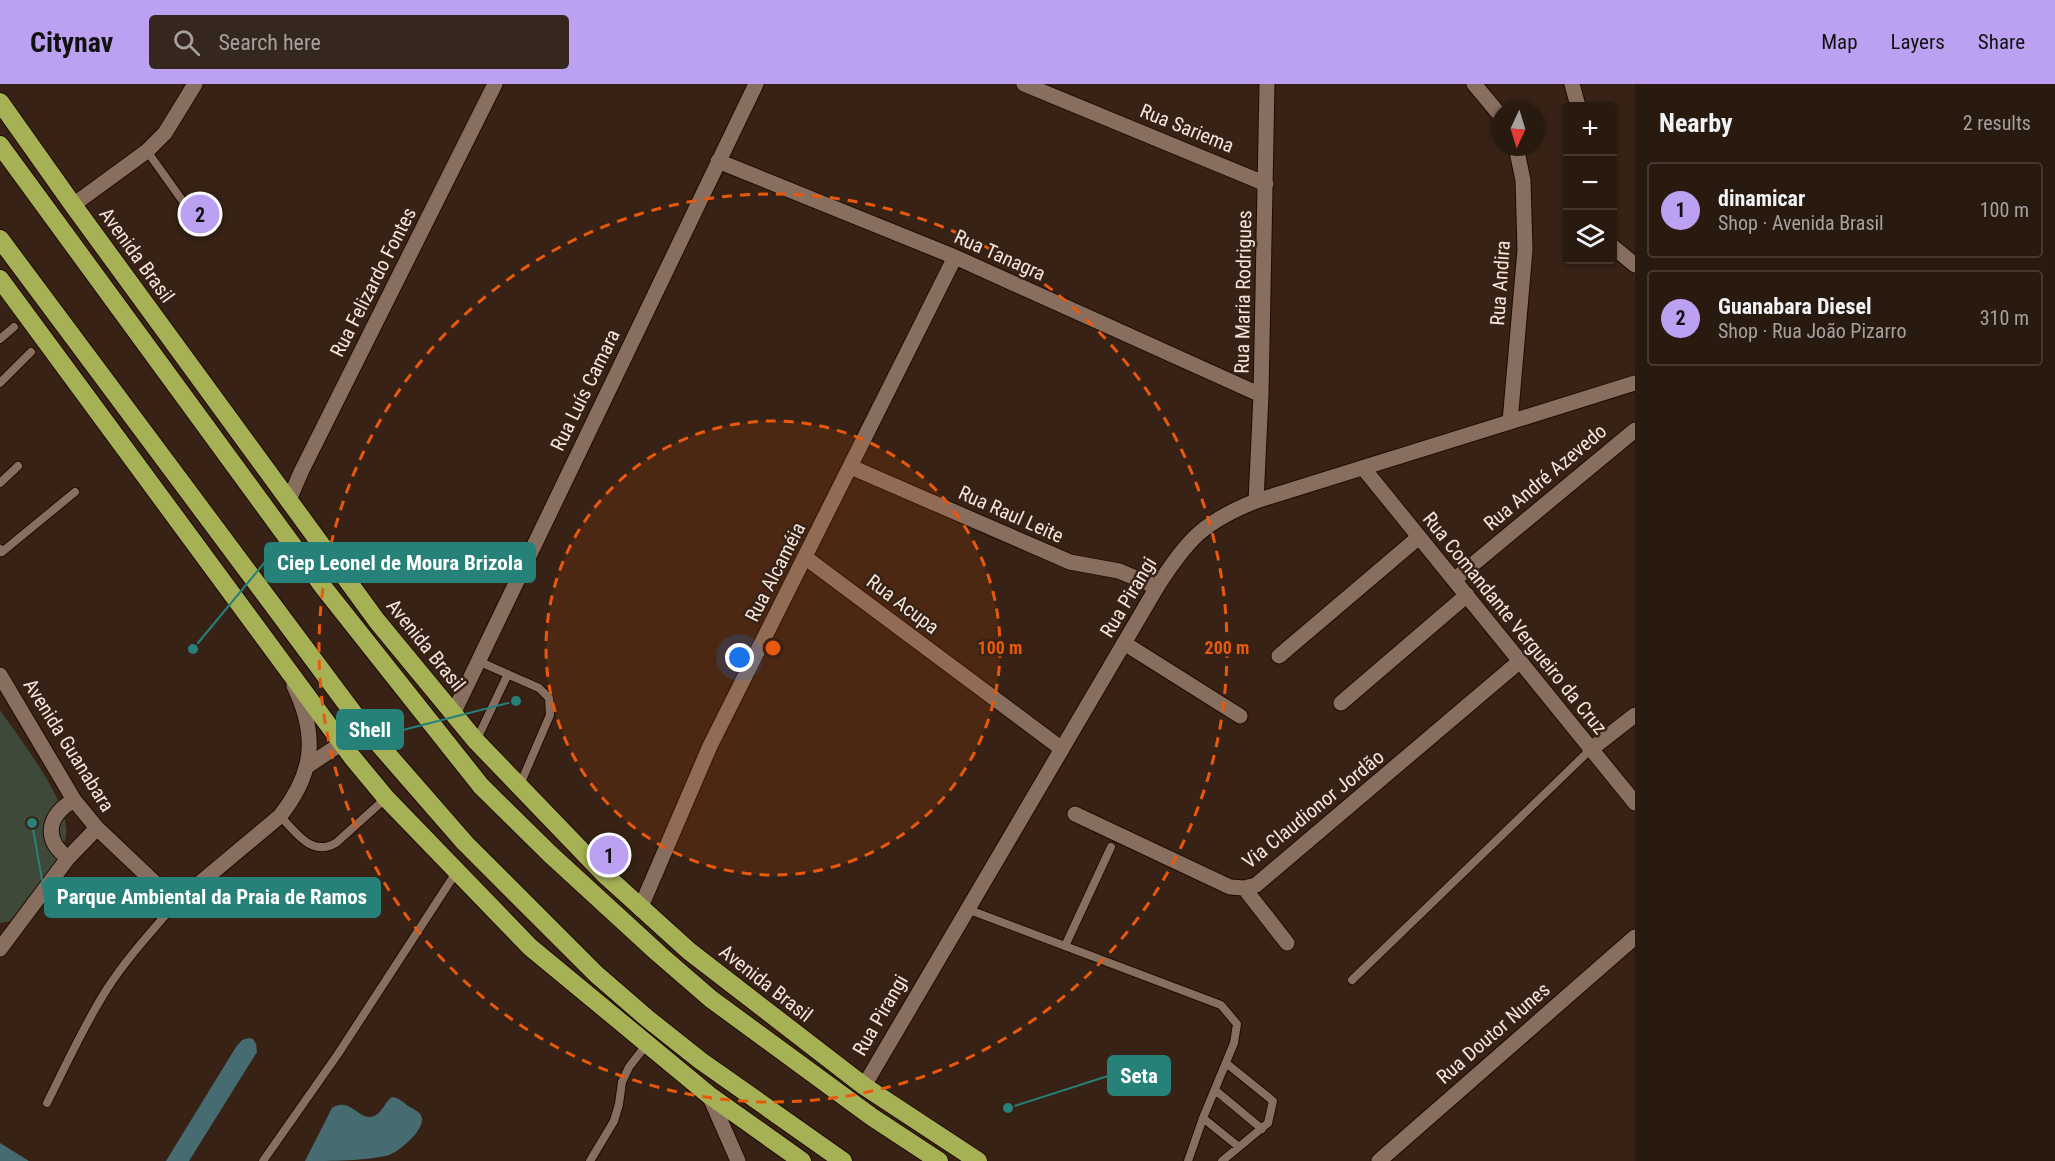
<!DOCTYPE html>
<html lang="en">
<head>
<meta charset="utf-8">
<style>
  :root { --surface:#291a10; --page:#35271e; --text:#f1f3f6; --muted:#a5a19f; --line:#453830; --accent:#bca0f2 }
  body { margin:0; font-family:"Roboto Condensed",sans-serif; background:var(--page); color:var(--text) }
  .controls { position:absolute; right:18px; top:18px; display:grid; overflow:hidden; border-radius:6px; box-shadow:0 2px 4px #0004 }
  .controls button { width:54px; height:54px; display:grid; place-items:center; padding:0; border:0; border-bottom:2px solid var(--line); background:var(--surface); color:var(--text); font:30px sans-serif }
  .compass { position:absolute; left:1491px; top:18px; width:54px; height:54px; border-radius:50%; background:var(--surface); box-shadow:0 2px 4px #0004; rotate:184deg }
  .you { position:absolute; left:740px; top:574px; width:21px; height:21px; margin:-15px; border:4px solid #fff; border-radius:50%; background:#1a73e8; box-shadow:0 0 0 9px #1a73e833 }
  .badge { display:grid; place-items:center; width:39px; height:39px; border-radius:50%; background:var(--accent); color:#111; font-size:20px; font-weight:700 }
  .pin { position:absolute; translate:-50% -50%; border:3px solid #fff; box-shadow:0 2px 6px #0006 }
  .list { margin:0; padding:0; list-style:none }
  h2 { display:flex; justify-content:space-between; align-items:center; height:78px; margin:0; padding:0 24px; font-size:26px }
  h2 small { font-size:20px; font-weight:400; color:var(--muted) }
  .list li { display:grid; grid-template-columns:39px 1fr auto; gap:18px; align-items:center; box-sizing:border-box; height:96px; margin:0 12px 12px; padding:0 12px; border:2px solid var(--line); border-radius:6px }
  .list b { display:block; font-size:22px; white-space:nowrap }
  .list p { margin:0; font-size:20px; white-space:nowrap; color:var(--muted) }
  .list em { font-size:20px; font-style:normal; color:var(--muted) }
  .icon { flex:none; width:33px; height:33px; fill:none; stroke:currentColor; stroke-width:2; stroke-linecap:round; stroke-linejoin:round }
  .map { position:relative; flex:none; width:1635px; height:1077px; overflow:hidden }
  header { display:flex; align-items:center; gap:36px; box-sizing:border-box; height:84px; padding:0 30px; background:var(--accent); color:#111 }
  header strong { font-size:28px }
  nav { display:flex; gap:33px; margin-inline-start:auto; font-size:21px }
  .search { width:420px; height:54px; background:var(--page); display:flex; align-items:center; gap:15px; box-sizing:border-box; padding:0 21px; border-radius:6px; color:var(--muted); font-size:22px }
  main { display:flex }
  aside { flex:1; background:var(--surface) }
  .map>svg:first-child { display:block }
  .green { fill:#3f493a }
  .water { fill:#466c71 }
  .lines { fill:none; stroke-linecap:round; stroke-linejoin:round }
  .lane-casing { stroke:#1e0b01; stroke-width:10 }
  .street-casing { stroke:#1e0b01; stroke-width:17 }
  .secondary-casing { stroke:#1e0b01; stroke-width:17 }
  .highway-casing { stroke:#1e0b01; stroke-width:20 }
  .lane { stroke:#876e5f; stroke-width:8 }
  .street { stroke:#876e5f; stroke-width:15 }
  .secondary { stroke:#876e5f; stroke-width:15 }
  .highway { stroke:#a6b155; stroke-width:18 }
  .ring { fill:none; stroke:#e8590c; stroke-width:3; stroke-dasharray:10 8 }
  .labels { text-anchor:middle; stroke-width:5; stroke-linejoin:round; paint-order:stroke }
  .street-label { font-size:20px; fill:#f3e5dc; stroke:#372215 }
  .centre { fill:#e8590c; stroke:#372215; stroke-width:3 }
  .ring-label { font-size:18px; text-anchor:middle; font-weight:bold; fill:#e8590c; stroke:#372215; stroke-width:5; stroke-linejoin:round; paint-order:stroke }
  .leader { fill:none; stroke:#268179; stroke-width:2 }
  .callout-dot { fill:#268179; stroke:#372215; stroke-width:2 }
  .callout { fill:#268179; stroke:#268179; stroke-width:2 }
  .callout-label { font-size:21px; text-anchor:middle; font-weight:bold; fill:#fff }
</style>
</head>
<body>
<header>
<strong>Citynav</strong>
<div class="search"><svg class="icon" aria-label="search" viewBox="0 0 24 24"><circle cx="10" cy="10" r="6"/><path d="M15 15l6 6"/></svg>Search here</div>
<nav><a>Map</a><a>Layers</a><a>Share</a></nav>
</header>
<main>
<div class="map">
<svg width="1635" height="1077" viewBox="0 0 1635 1077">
  <rect width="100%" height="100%" fill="#372215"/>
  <path class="green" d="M0,626C19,654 71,719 66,752C61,779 28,816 10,837L0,839Z"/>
  <path class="water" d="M249,954L253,955L256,960L257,968L189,1077H166L236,963L242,956Z
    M392,1013C399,1014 403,1018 408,1022C412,1024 418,1027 420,1030C430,1042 400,1067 389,1071C367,1077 329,1077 305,1077L332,1024C352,1011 360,1041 376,1031C383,1027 385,1018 392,1013Z
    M0,1059L29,1077H0Z"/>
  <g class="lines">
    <defs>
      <path id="lane" d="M147,67L204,147
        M0,255L14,243
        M0,299L31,268
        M0,399L18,382
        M0,465L2,468L75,408
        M478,577L539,604L549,614L550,631L519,703
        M476,657L508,590
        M280,732C297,749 311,773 336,759L386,714
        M967,825L1221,921L1237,940L1234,959L1203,1034L1188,1077
        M1065,862L1111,763
        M1352,896L1590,666
        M1215,1006L1262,1045
        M47,1019C66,981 84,941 107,905C127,874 152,847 176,819
        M1203,1034L1239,1063
        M263,1077L338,970L457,787
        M590,1077L614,1037L619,1020L622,998L629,983L647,960
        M1222,1077L1268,1039L1273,1017L1226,979"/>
      <path id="street" d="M1024,0L1266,100
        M1474,0L1500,31
        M1572,0L1578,22
        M718,77L955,173L1261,311
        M73,121L147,67L165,49L195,0
        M1612,162L1635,181
        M1510,338L1525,166L1523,96L1516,63
        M851,383L1070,478L1119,487L1157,503
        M289,416L301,388L495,0
        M1256,417L1261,311L1267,0
        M806,474L1062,665
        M1124,559L1240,632
        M1279,572L1419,453
        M0,591L74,716L97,744L176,819L280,732C314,689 318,652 294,602
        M1341,619L1467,511
        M453,630L756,0
        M1590,666L1635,631
        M309,681L342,659
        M1075,730L1230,803L1244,804L1256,801L1520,577
        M68,774C42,755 48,731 74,716
        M1244,804L1287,859
        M640,825L710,662L955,173
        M0,865L68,774L97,744
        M709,1011L738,1077
        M1379,1077L1635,853"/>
      <path id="secondary" d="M1364,385L1635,719
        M1454,496L1635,346
        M864,1002L1157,503C1187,456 1203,438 1256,417L1635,299"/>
      <path id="highway" d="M0,18L73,121L377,537L476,657L604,790L689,867L864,1002L978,1077
        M0,61L324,504L481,702L550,770L659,870L711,915L872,1033L939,1077
        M0,155L363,642L465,759L596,890L648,935L701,977L843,1077
        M0,195L352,673L386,714L530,863L709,1011L802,1077"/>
    </defs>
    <use href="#lane" class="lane-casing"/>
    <use href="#street" class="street-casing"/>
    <use href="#secondary" class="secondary-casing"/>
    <use href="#highway" class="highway-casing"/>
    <use href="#lane" class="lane"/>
    <use href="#street" class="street"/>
    <use href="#secondary" class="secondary"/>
    <use href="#highway" class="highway"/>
  </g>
  <circle cx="773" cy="564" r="227" fill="#e8590c" fill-opacity=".12"/>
  <g class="ring">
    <circle cx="773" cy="564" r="227"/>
    <circle cx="773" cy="564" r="454"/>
  </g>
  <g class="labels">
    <g class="street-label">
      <text transform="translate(1187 44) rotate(22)" y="7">Rua Sariema</text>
      <text transform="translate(137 171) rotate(54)" y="7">Avenida Brasil</text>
      <text transform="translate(1000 171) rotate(24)" y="7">Rua Tanagra</text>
      <text transform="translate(373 198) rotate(-63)" y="7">Rua Felizardo Fontes</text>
      <text transform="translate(1500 199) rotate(-86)" y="7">Rua Andira</text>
      <text transform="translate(1243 208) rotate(-89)" y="7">Rua Maria Rodrigues</text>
      <text transform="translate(585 306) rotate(-64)" y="7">Rua Luís Camara</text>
      <text transform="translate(1545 393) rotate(-40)" y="7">Rua André Azevedo</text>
      <text transform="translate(1011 430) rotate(24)" y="7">Rua Raul Leite</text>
      <text transform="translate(775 488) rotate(-63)" y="7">Rua Alcaméia</text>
      <text transform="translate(1128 513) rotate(-59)" y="7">Rua Pirangi</text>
      <text transform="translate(903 520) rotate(37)" y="7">Rua Acupa</text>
      <text transform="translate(1515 539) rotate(51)" y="7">Rua Comandante Vergueiro da Cruz</text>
      <text transform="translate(426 561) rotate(51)" y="7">Avenida Brasil</text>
      <text transform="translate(69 661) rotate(58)" y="7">Avenida Guanabara</text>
      <text transform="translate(1313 725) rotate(-39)" y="7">Via Claudionor Jordão</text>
      <text transform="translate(766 899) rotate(38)" y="7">Avenida Brasil</text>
      <text transform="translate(880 931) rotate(-60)" y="7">Rua Pirangi</text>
      <text transform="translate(1493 949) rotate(-41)" y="7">Rua Doutor Nunes</text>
    </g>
  </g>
  <circle cx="773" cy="564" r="9" class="centre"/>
  <g class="ring-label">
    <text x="1000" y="570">100 m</text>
    <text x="1227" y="570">200 m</text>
  </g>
  <path class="leader" d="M193 565L265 478M516 617L403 646M32 739L45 813M1008 1024L1108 992"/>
  <g class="callout-dot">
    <circle cx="193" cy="565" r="6"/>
    <circle cx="516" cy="617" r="6"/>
    <circle cx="32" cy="739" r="6"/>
    <circle cx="1008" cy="1024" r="6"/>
  </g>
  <g class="callout">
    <rect x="265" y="459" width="270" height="39" rx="6"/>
    <rect x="337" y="626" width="66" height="39" rx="6"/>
    <rect x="45" y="794" width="335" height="39" rx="6"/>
    <rect x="1108" y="972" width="62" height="39" rx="6"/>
  </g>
  <g class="callout-label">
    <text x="400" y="486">Ciep Leonel de Moura Brizola</text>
    <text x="370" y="653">Shell</text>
    <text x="212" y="820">Parque Ambiental da Praia de Ramos</text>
    <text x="1139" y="999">Seta</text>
  </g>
</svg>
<div class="controls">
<button>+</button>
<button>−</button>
<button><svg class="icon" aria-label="layers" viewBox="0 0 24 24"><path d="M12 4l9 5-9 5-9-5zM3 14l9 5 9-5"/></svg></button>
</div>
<svg class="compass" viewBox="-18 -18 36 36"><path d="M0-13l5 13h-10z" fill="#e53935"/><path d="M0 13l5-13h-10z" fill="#a5a19f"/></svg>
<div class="you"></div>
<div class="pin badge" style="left:609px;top:771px">1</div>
<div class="pin badge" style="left:200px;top:130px">2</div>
</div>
<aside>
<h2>Nearby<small>2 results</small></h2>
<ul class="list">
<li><span class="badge">1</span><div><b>dinamicar</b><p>Shop · Avenida Brasil</p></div><em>100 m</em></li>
<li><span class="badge">2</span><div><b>Guanabara Diesel</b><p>Shop · Rua João Pizarro</p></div><em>310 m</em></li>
</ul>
</aside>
</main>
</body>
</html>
